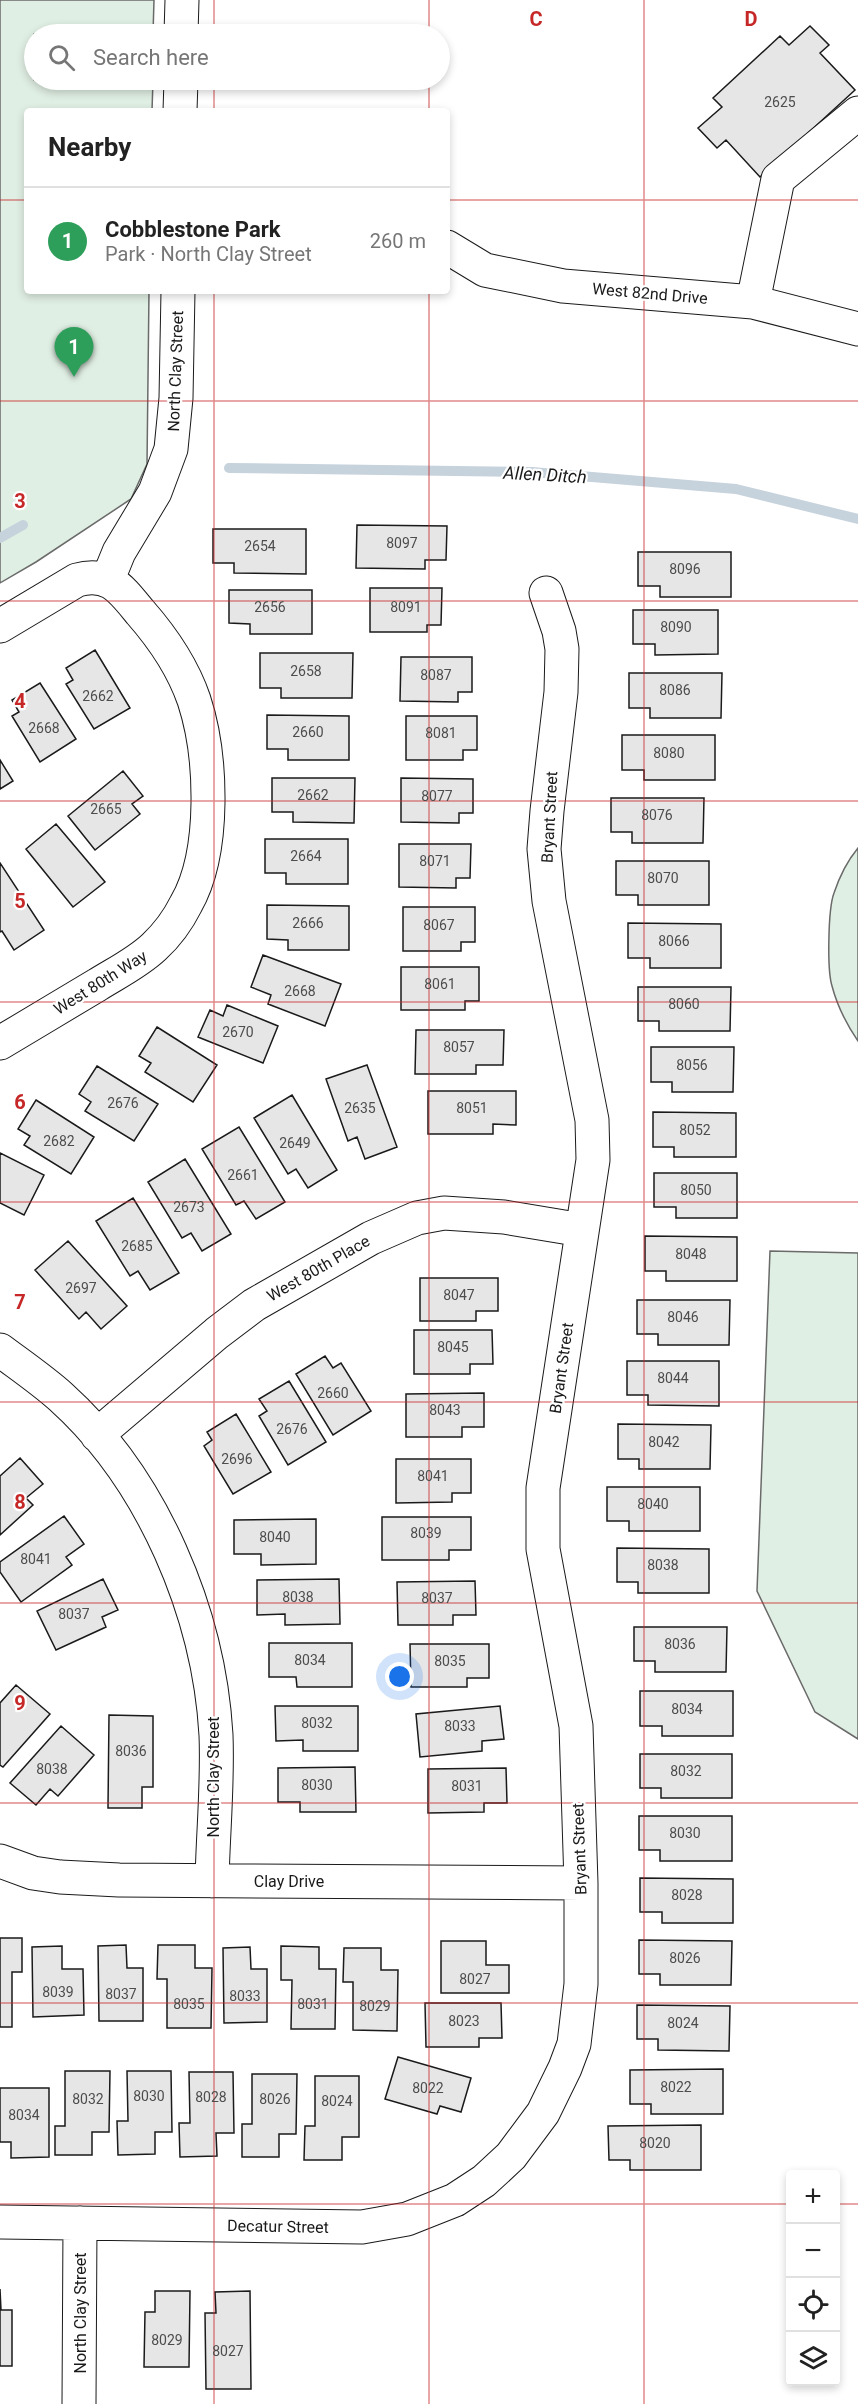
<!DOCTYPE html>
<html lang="en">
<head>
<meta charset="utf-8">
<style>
  :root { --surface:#fff; --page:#f6f6f6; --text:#222; --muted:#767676; --line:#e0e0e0; --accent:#0f766e }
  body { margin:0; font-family:Roboto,sans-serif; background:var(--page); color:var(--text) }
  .controls { position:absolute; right:18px; bottom:18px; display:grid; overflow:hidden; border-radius:6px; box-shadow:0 3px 9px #0003 }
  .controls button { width:54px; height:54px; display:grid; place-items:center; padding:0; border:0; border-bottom:2px solid var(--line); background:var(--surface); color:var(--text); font:30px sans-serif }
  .you { position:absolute; left:400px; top:1677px; width:21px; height:21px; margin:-15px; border:4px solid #fff; border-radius:50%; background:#1a73e8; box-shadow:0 0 0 9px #1a73e833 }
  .badge { display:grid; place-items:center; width:39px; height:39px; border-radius:50%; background:var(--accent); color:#fff; font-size:20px; font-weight:700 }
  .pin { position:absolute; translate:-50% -50px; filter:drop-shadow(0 2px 3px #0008) }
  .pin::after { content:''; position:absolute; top:32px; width:21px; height:18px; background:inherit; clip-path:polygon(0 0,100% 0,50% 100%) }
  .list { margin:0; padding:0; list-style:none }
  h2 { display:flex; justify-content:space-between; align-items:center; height:78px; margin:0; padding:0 24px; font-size:26px }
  h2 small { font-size:20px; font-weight:400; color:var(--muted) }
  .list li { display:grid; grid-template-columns:39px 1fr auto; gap:18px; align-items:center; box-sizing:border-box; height:108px; padding:0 24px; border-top:2px solid var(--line) }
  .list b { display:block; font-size:22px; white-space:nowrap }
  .list p { margin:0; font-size:20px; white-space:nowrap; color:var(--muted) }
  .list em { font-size:20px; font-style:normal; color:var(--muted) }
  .icon { flex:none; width:33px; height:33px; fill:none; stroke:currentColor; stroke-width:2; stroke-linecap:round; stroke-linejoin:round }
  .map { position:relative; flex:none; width:858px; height:2404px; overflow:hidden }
  .search { position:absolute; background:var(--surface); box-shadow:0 3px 9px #0003; left:24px; top:24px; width:426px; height:66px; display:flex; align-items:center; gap:15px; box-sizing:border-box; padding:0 21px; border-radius:33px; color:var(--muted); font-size:22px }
  .panel { position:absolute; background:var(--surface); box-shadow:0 3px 9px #0003; left:24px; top:108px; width:426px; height:186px; border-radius:6px }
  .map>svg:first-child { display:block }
  .green { fill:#e0efe3; stroke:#6a6a6a; stroke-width:1.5 }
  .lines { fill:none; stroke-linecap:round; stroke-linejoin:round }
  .stream { stroke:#c6d2dc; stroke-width:10 }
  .building { fill:#e6e6e6; stroke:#1a1a1a; stroke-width:1.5 }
  .minor-casing { stroke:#1a1a1a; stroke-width:35 }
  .minor { stroke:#fff; stroke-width:33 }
  .grid { fill:none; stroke:#c62828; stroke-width:1.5; stroke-opacity:0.55 }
  .labels { text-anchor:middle; stroke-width:4.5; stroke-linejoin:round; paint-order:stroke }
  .number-label { font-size:14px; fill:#4d4d4d }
  .street-label { font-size:16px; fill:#1a1a1a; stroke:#fff }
  .water-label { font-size:18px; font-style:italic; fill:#1a1a1a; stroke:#fff }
  .grid-label { font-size:20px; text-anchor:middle; font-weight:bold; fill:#c62828; stroke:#fff; stroke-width:4.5; stroke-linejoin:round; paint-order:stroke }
</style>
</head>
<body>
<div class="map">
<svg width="858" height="2404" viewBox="0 0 858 2404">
  <rect width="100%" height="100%" fill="#fff"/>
  <path class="green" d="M0,0H154L153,34H34V80H153L152,111H27V291H149L147,464L131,499L36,562L0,583Z
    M858,848V1041C847,1025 837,1005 832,986C827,970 828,909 834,893C839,878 848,860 858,848Z
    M770,1251L858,1253V1739L815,1712L757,1591Z"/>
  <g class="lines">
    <path class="stream" d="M229,468L532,472L736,489L858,519
      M0,538L23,525"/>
  </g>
  <path class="building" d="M810,26L829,45L820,53L855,90L760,177L726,140L717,148L698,128L722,107L713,98L780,36L789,45Z
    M357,525L447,526L446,560H425V569L356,568Z
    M213,529H306V574L234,573V563H213Z
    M638,552H731V597H660V586H638Z
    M370,588H442L441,625H427V632H370Z
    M229,590H312V634H250V624L229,623Z
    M633,610H718V654L655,655V644H633Z
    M95,650L130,708L94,729L66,684L73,680L66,668Z
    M260,653H353L352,698H281V688H260Z
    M401,657H472V692H458V702L400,701Z
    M629,673H722L721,718H650V708H629Z
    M40,683L76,739L40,762L12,716L19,712L12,700Z
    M267,715L349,716V760H288V749H267Z
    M406,716H477V750H463V760H406Z
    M622,735H715V780H644V770H622Z
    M0,760L13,781L0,789Z
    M123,771L143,796L132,804L140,814L95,850L68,816Z
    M272,778H355L354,823L293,822V812H272Z
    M401,778L473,779V813H459V823L401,822Z
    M611,798H704L703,843H632V832H611Z
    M56,824L105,882L73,907L26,849Z
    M265,839H348V884H286V873H265Z
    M399,844H471L470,878H456V888L399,887Z
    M616,861H709V905H638V895H616Z
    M0,863L44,930L14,950L2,931L0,932Z
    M267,905L349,906V950H288V940L267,939Z
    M403,907H475V942H461V951H403Z
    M628,923L721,924V968H650V958H628Z
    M263,955L341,984L325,1026L268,1004L271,995L251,987Z
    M401,967H479V1001H465V1010H401Z
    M638,987H731L730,1031H659V1021H638Z
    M227,1005L278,1026L263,1063L198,1037L210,1010L223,1016Z
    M157,1027L217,1065L193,1102L145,1072L151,1063L139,1056Z
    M416,1030H504L503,1065H476V1074H415Z
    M651,1047H734L733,1092H672V1082H651Z
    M367,1065L397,1147L365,1159L357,1137L348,1141L326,1079Z
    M97,1066L158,1104L134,1141L85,1111L91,1102L79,1094Z
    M428,1091H516V1125L493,1124V1134H428Z
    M292,1095L337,1170L308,1188L296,1169L288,1174L254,1118Z
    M36,1100L94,1137L71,1174L24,1145L30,1136L18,1129Z
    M653,1112L736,1113V1157H674V1147H653Z
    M239,1127L285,1202L256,1219L244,1201L236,1205L202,1149Z
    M0,1153L44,1175L24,1215L0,1203Z
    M185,1159L231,1234L202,1251L191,1233L182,1238L148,1182Z
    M654,1173H737V1218H676V1207H654Z
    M133,1198L179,1273L150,1290L138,1271L130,1276L96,1221Z
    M645,1236L737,1237V1281H666V1271H645Z
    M68,1241L127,1306L101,1329L86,1312L79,1319L35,1270Z
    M420,1278H498V1311H476V1321H420Z
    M637,1300H730L729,1345H658V1334H637Z
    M414,1330H492L493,1364H470V1374H414Z
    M325,1356L333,1368L341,1363L371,1411L333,1435L296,1374Z
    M627,1361H719V1406L648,1405V1395H627Z
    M289,1381L326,1442L288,1465L259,1416L267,1411L259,1399Z
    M484,1393V1427H462V1437H406V1394Z
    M236,1414L271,1472L233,1494L204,1446L212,1440L207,1432Z
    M618,1424L711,1425L710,1469H639V1459H618Z
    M20,1458L43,1484L26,1498L33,1505L0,1535V1476Z
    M396,1459H471V1493H452V1502L396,1503Z
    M607,1487H700V1531H629V1521H607Z
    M64,1516L84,1544L66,1557L72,1565L21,1602L0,1572V1562Z
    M382,1517H471V1550H449V1560H382Z
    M316,1519V1564L261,1565V1554H234V1520Z
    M617,1548L709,1549V1593H638V1582H617Z
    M103,1579L118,1610L102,1617L106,1627L56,1650L37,1611Z
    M339,1579L340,1624L285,1625V1614L257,1615V1580Z
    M475,1581L476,1615H453V1625H398L397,1582Z
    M634,1627H727L726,1672H655V1661H634Z
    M269,1643H352V1687H297L296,1677H269Z
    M410,1644H489V1678H467V1687H411Z
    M16,1685L50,1714L3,1767L0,1765V1703Z
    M640,1691H733V1736H662V1726H640Z
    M275,1706H358V1751H303V1740L276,1741Z
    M500,1706L504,1739L482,1741V1751L420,1757L416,1714Z
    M109,1715L153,1716V1787H142V1808H108Z
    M61,1726L94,1755L58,1796L50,1789L36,1805L10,1783Z
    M640,1754H732V1798H661V1788H640Z
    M355,1767L356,1812H300V1802H278V1768Z
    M506,1768L507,1803H484V1812L428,1813V1769Z
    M639,1816H732V1861H660V1850H639Z
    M640,1878L733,1879V1923H662V1912H640Z
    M0,1938H22V1972H12V2027H0Z
    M639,1940L732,1941L731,1985H660V1974H639Z
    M441,1941H486V1965H509V1993H441Z
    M126,1945L127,1968H143V2021H99L98,1946Z
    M158,1945H195V1968H212L211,2028H167V1979H157Z
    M62,1946V1969H83L84,2015L33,2017L32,1947Z
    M281,1946L319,1947V1969H336L335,2029H291L292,1980H281Z
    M250,1947L251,1969H267V2022L224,2023L223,1948Z
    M344,1948H381V1970H398L397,2031L353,2030V1982H343Z
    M425,2003H501L502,2038H479V2047H426Z
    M637,2005L730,2006L729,2051L658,2050V2039H637Z
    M398,2057L471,2078L461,2112L440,2106L437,2114L385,2099Z
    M723,2069V2114H651V2104H630V2070Z
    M65,2071H110L109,2132H92V2155H55V2126H65Z
    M127,2071H171L172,2132H155V2154L118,2155L117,2121H128Z
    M189,2072H233L234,2133H216L217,2156L180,2157L179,2123H190Z
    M252,2074H297L296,2134H279V2157H242V2124H252Z
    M315,2076H359V2137H342V2160H304L305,2126H315Z
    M0,2088H49V2157L11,2158V2142H0Z
    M701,2125V2170H630V2160H609L608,2126Z
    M0,2289L1,2310H12V2366H0Z
    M155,2291H190L189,2367H144L145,2312H155Z
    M250,2291L251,2389H206L205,2313H216L215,2292Z"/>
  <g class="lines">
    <defs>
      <path id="minor" d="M181,34L182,0
        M180,111L181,80
        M447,247L485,270L563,286L753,302L858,329
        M753,302L778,179L858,113
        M108,579L119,552L155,492L171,449L176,398L178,291
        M0,626L77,580C109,571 121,589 140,612C162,637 183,668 194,700C212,755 216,852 186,904C178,920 167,935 154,947C137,963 116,973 97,985C65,1004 32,1024 0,1043
        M0,1350C20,1365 42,1380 61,1397C153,1480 209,1613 216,1735C218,1783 213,1833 212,1881
        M97,1435L217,1333L254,1305L371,1238L417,1218L444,1213L504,1217L582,1230
        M0,1861L33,1873L60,1877L119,1880L581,1883
        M0,2222L362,2227L407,2219L455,2200L484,2181L511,2156L543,2113L565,2068L574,2044L581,1984V1883L576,1726L543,1549V1488L593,1160L592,1120L549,901L544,849L547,811L561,692L562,649L559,631L546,593
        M79,2404L80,2223"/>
    </defs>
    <use href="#minor" class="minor-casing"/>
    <use href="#minor" class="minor"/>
  </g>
  <path class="grid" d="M214,0V34M429,0V34M644,0V2404M214,80V111M429,80V111M0,200H27M447,200H858M214,291V2404M429,291V2404M0,401H858M0,601H858M0,801H858M0,1002H858M0,1202H858M0,1402H858M0,1603H858M0,1803H858M0,2003H858M0,2204H790M836,2204H858"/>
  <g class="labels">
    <g class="number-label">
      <text x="780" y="107">2625</text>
      <text x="402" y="548">8097</text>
      <text x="260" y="551">2654</text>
      <text x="685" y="574">8096</text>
      <text x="270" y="612">2656</text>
      <text x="406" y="612">8091</text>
      <text x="676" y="632">8090</text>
      <text x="306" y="676">2658</text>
      <text x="436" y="680">8087</text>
      <text x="675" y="695">8086</text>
      <text x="98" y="701">2662</text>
      <text x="44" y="733">2668</text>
      <text x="308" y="737">2660</text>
      <text x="441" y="738">8081</text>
      <text x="669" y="758">8080</text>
      <text x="313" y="800">2662</text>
      <text x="437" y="801">8077</text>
      <text x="106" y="814">2665</text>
      <text x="657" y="820">8076</text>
      <text x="306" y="861">2664</text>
      <text x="435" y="866">8071</text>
      <text x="663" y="883">8070</text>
      <text x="308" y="928">2666</text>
      <text x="439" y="930">8067</text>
      <text x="674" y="946">8066</text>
      <text x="440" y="989">8061</text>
      <text x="300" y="996">2668</text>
      <text x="684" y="1009">8060</text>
      <text x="238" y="1037">2670</text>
      <text x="459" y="1052">8057</text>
      <text x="692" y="1070">8056</text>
      <text x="123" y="1108">2676</text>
      <text x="360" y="1113">2635</text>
      <text x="472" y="1113">8051</text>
      <text x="695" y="1135">8052</text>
      <text x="59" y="1146">2682</text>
      <text x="295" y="1148">2649</text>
      <text x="243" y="1180">2661</text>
      <text x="696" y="1195">8050</text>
      <text x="189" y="1212">2673</text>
      <text x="137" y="1251">2685</text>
      <text x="691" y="1259">8048</text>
      <text x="81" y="1293">2697</text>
      <text x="459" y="1300">8047</text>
      <text x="683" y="1322">8046</text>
      <text x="453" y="1352">8045</text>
      <text x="673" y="1383">8044</text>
      <text x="333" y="1398">2660</text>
      <text x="445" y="1415">8043</text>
      <text x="292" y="1434">2676</text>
      <text x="664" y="1447">8042</text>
      <text x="237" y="1464">2696</text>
      <text x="433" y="1481">8041</text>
      <text x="653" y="1509">8040</text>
      <text x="426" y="1538">8039</text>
      <text x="275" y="1542">8040</text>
      <text x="36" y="1564">8041</text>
      <text x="663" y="1570">8038</text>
      <text x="298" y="1602">8038</text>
      <text x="437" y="1603">8037</text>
      <text x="74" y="1619">8037</text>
      <text x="680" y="1649">8036</text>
      <text x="310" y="1665">8034</text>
      <text x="450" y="1666">8035</text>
      <text x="687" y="1714">8034</text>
      <text x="317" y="1728">8032</text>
      <text x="460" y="1731">8033</text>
      <text x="131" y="1756">8036</text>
      <text x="52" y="1774">8038</text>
      <text x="686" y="1776">8032</text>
      <text x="317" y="1790">8030</text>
      <text x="467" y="1791">8031</text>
      <text x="685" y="1838">8030</text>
      <text x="687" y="1900">8028</text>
      <text x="685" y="1963">8026</text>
      <text x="475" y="1984">8027</text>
      <text x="58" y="1997">8039</text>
      <text x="121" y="1999">8037</text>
      <text x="245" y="2001">8033</text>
      <text x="189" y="2009">8035</text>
      <text x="313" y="2009">8031</text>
      <text x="375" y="2011">8029</text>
      <text x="464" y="2026">8023</text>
      <text x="683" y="2028">8024</text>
      <text x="676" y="2092">8022</text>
      <text x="428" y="2093">8022</text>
      <text x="149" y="2101">8030</text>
      <text x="211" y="2102">8028</text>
      <text x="88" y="2104">8032</text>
      <text x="275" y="2104">8026</text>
      <text x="337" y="2106">8024</text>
      <text x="24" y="2120">8034</text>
      <text x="655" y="2148">8020</text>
      <text x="167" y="2345">8029</text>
      <text x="228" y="2356">8027</text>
    </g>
    <g class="street-label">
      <text transform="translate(650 293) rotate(5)" y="6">West 82nd Drive</text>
      <text transform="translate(175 371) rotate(-88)" y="6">North Clay Street</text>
      <text transform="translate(549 817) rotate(-87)" y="6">Bryant Street</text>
      <text transform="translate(100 982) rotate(-32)" y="6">West 80th Way</text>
      <text transform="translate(318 1268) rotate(-30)" y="6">West 80th Place</text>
      <text transform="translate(561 1368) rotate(-82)" y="6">Bryant Street</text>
      <text transform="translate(213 1777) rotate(-90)" y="6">North Clay Street</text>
      <text transform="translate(579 1849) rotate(-92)" y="6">Bryant Street</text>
      <text x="289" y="1887">Clay Drive</text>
      <text transform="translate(278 2226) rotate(1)" y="6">Decatur Street</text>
      <text transform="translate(80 2313) rotate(-90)" y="6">North Clay Street</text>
    </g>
    <g class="water-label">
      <text transform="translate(545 475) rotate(3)" y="6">Allen Ditch</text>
    </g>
  </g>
  <g class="grid-label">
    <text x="536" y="26">C</text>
    <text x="751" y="26">D</text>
    <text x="20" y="508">3</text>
    <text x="20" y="708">4</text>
    <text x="20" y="908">5</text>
    <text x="20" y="1109">6</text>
    <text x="20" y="1309">7</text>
    <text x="20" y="1509">8</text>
    <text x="20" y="1710">9</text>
  </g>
</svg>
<div class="controls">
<button>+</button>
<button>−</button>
<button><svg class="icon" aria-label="locate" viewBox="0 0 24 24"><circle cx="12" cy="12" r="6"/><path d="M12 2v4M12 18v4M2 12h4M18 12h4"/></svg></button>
<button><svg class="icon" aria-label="layers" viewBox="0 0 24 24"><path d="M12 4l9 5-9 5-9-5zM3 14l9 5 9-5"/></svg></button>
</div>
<div class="you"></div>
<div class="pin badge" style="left:74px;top:377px;background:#2e9e5b">1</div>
<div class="search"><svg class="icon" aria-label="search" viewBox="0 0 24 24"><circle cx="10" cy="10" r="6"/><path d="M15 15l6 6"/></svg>Search here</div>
<section class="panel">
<h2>Nearby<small></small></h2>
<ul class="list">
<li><span class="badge" style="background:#2e9e5b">1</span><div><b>Cobblestone Park</b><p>Park · North Clay Street</p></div><em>260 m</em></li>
</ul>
</section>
</div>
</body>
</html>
